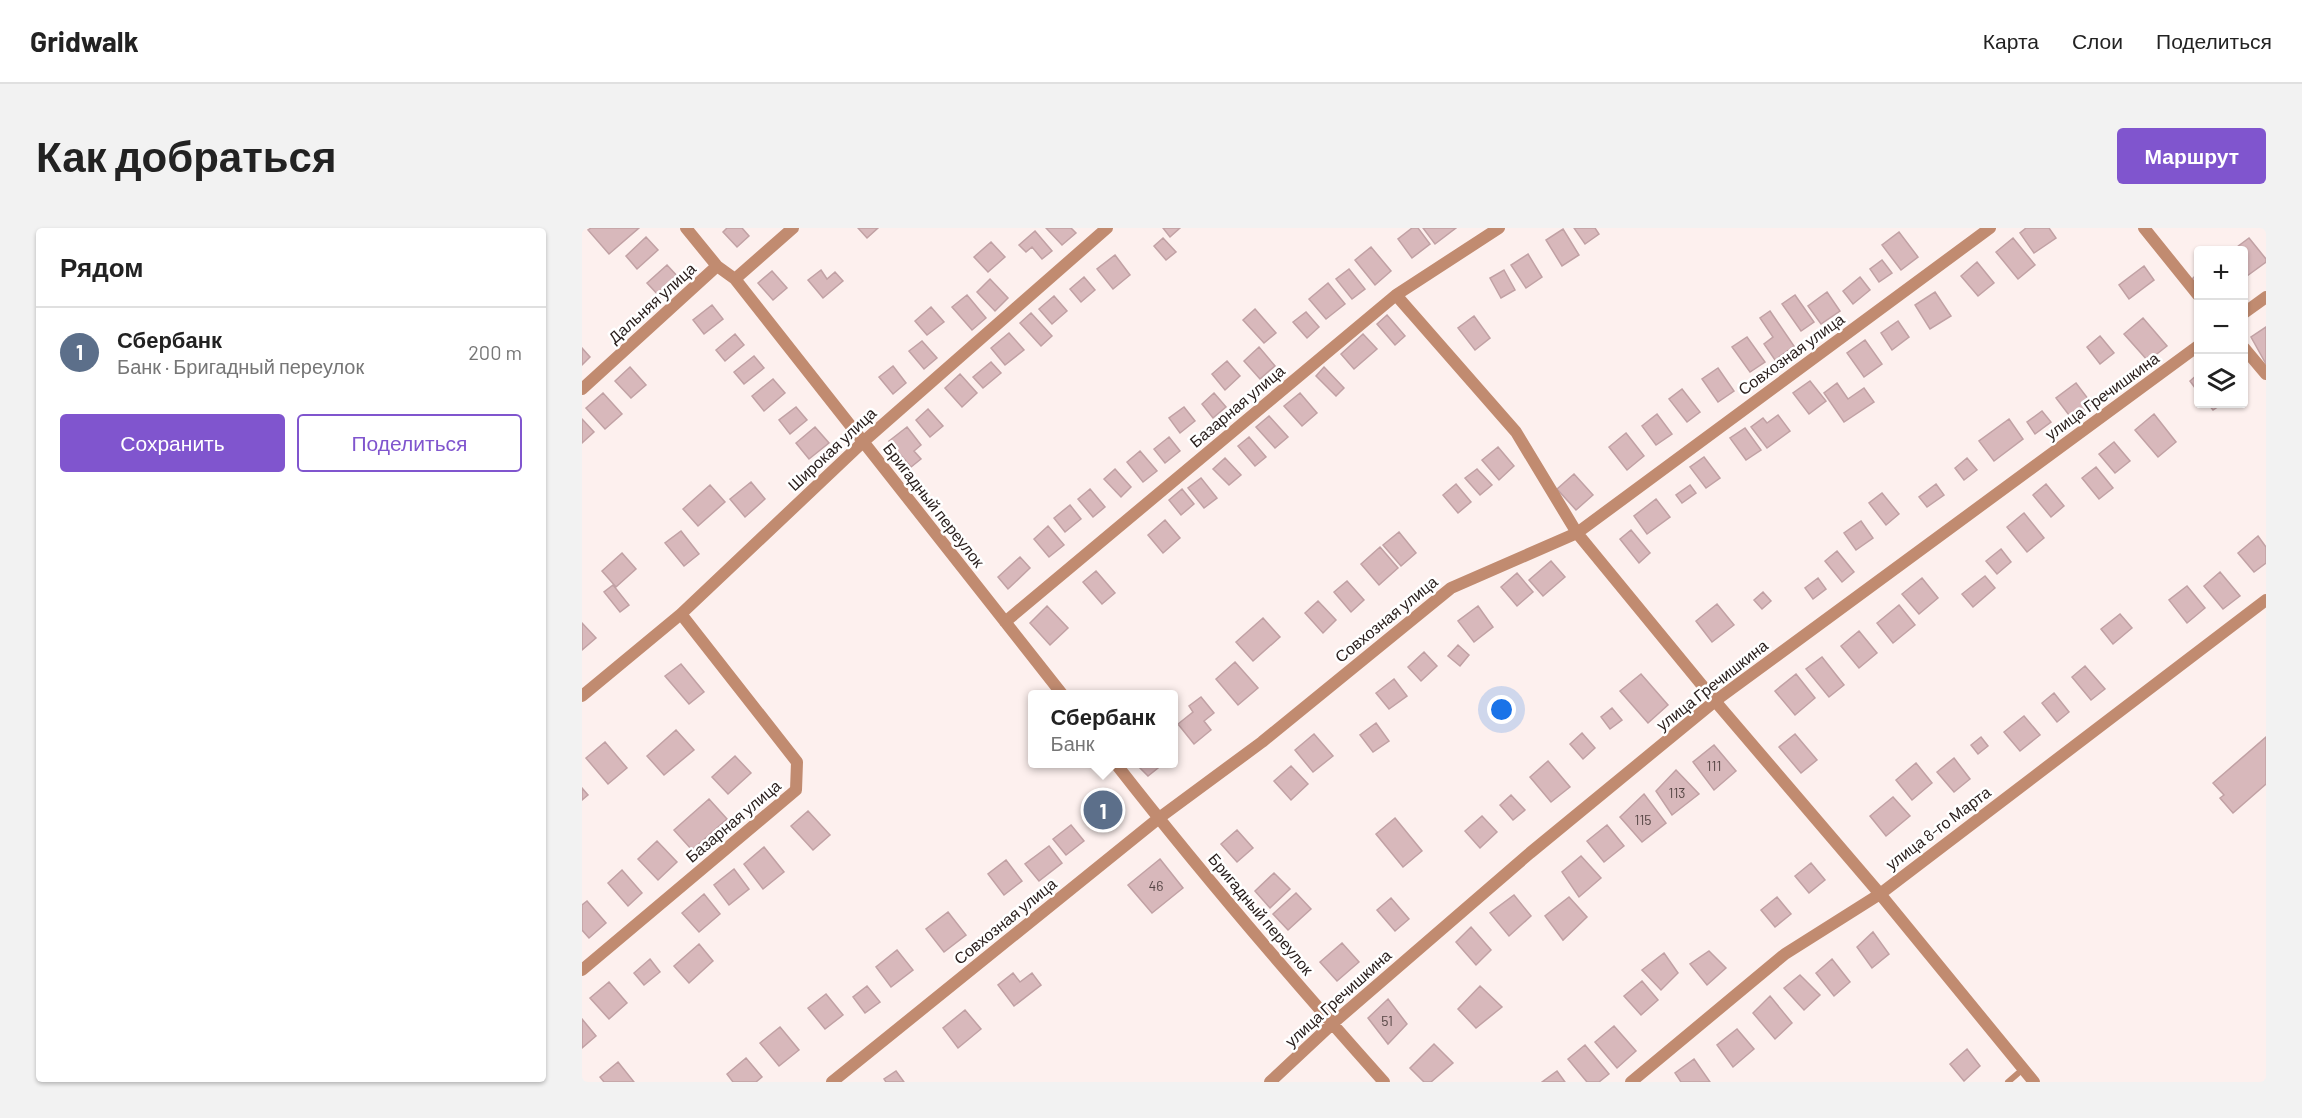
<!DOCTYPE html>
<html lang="ru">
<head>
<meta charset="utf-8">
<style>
  :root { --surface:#fff; --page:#f2f2f2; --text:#222; --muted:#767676; --line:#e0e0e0; --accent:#8055ce }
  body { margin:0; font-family:Barlow,sans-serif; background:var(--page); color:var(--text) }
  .controls { position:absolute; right:18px; top:18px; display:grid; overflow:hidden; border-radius:6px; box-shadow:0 2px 4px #0004 }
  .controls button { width:54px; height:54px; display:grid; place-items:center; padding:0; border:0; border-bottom:2px solid var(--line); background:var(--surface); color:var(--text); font:30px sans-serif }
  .you { position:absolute; left:920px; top:482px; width:21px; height:21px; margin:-15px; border:4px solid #fff; border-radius:50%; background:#1a73e8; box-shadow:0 0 0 9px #1a73e833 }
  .badge { display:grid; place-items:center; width:39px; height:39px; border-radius:50%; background:var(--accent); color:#fff; font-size:20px; font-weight:700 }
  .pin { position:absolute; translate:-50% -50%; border:3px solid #fff; box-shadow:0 2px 6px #0006 }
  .popup { position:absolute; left:446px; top:462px; width:150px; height:78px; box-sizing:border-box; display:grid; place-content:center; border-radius:6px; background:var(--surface); filter:drop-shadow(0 2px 4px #0005); font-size:20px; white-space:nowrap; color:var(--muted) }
  .popup b { font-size:22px; color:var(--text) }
  .popup::after { content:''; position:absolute; left:50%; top:100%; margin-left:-12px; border:12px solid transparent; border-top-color:var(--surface) }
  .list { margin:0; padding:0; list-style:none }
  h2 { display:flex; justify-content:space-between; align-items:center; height:78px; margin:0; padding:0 24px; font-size:26px }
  h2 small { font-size:20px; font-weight:400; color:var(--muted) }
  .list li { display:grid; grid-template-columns:39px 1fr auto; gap:18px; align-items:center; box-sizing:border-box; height:90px; padding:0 24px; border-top:2px solid var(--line) }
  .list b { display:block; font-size:22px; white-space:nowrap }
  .list p { margin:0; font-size:20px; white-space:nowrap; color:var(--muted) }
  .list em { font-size:20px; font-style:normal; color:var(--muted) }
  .actions { display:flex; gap:12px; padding:18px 24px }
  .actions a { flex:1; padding:14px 0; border:2px solid var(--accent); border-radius:6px; text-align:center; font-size:21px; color:var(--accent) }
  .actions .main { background:var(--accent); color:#fff }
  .icon { flex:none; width:33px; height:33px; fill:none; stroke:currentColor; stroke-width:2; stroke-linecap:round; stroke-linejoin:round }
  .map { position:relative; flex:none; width:1684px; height:854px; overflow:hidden; border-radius:6px }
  header { display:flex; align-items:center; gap:36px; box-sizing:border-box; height:84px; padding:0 30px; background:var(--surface); border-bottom:2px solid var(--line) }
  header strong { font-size:28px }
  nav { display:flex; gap:33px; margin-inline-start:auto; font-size:21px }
  .intro { display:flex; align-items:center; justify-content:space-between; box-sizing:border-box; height:144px; padding:0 36px }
  h1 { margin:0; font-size:42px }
  .button { padding:15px 27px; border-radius:6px; background:var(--accent); color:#fff; font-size:21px; font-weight:700 }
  main { display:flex; gap:36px; padding:0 36px }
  aside { flex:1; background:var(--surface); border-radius:6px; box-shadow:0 2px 4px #0004 }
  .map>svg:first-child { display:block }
  .building { fill:#d8b8bb; stroke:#c1a1a4; stroke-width:1.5 }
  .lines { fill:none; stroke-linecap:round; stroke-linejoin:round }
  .service { stroke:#c18b70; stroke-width:6 }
  .minor { stroke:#c18b70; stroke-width:12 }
  .labels { text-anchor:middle; stroke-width:5; stroke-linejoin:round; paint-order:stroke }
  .number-label { font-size:14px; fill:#564645 }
  .street-label { font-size:16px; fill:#2b201e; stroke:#fff }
</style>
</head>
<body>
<header>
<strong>Gridwalk</strong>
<nav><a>Карта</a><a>Слои</a><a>Поделиться</a></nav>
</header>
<div class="intro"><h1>Как добраться</h1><a class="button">Маршрут</a></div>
<main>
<aside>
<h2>Рядом<small></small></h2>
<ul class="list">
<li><span class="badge" style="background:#5c6f8a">1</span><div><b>Сбербанк</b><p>Банк · Бригадный переулок</p></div><em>200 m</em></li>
</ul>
<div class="actions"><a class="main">Сохранить</a><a>Поделиться</a></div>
</aside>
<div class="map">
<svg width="1684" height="854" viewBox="0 0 1684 854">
  <rect width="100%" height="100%" fill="#fdf0ee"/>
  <path class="building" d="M9,0H57L27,26L6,2Z
    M145,0H160L167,8L155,19L141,4Z
    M276,0H296L285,10Z
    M464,0H489L494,5L480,17Z
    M581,0H598L588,9Z
    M830,0H836L848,16L830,30L816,11Z
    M841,0H874L853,16Z
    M992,0H1013L1017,6L1003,16Z
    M1444,0H1467L1474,10L1452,25L1438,5Z
    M981,1L997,27L980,38L964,12Z
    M453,3L470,23L460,31L450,19L444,24L437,17Z
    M1317,4L1336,29L1319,42L1300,17Z
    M64,9L76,22L55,41L44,28Z
    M581,10L594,24L584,32L572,18Z
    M1431,10L1453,37L1436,51L1414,24Z
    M1667,10L1684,31V34L1665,48L1662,43V22H1651Z
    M409,14L423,29L406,44L392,29Z
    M789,19L809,43L793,57L773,32Z
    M946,26L960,49L944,60L929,37Z
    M533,27L548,47L531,61L515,41Z
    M1300,32L1310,45L1297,54L1288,41Z
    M1395,34L1412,55L1396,68L1379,48Z
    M85,37L97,50L78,69L65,55Z
    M1562,38L1572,52L1547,71L1537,57Z
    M767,41L783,61L770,71L754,51Z
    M239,42L245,51L253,44L261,53L241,70L226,52Z
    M922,42L933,62L919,70L908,50Z
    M190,43L205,60L191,72L176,55Z
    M1616,45V59L1610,51Z
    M502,49L513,62L499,74L488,61Z
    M1278,49L1288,62L1271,76L1261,63Z
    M408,51L426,70L413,83L395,64Z
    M746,55L763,76L744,91L727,71Z
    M1245,64L1258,83L1239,96L1226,78Z
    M1353,64L1369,88L1348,101L1333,77Z
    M385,67L404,90L390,102L370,79Z
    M1213,67L1232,94L1219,103L1200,76Z
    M472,68L485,83L470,96L457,81Z
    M130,77L141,91L122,106L111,92Z
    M349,79L362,94L345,107L333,93Z
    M673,81L694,105L682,115L661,92Z
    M1188,83L1212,118L1193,132L1182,116L1191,109L1178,90Z
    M724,84L737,99L725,110L711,94Z
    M449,85L470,108L459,118L438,95Z
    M805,87L823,108L813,117L795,96Z
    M892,88L908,110L893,122L876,100Z
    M1561,90L1585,118L1566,133L1542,106Z
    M1316,93L1327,109L1310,122L1299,105Z
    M1684,99V136L1669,109Z
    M427,105L442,122L423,137L409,120Z
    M153,106L162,117L143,133L134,122Z
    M781,106L795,121L772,141L759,126Z
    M1518,108L1532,125L1518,136L1505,119Z
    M1165,109L1183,134L1168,144L1150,119Z
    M1283,112L1300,136L1282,149L1265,125Z
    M340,113L355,130L342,141L327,123Z
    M677,119L693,138L678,151L662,133Z
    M0,120L8,129L0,137Z
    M172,128L182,140L162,156L152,144Z
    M645,133L658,148L643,162L630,146Z
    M409,134L419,145L401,160L391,149Z
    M311,138L324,155L311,166L297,149Z
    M48,139L64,157L49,170L33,153Z
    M742,139L762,160L754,168L734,148Z
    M1136,140L1152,163L1136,174L1120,151Z
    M378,146L395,165L380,179L363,160Z
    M1616,146V164L1608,153Z
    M191,151L203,165L182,183L170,168Z
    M1228,153L1244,173L1227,186L1211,165Z
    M1255,155L1266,171L1282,160L1292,174L1262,194L1242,165Z
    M1494,155L1510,176L1490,191L1474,170Z
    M1100,161L1118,184L1105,194L1087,171Z
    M21,165L40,186L23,201L4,180Z
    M632,165L644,179L631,190L620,176Z
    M718,165L735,185L720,198L702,178Z
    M1626,176H1640L1631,182Z
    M214,179L225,192L208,206L197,192Z
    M602,179L613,193L598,205L587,190Z
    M346,181L361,198L348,209L334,192Z
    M1460,183L1469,194L1453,206L1445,194Z
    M1075,186L1090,206L1074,217L1060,198Z
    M1572,186L1594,214L1576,229L1553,202Z
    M1196,187L1208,203L1185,220L1169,199L1181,190L1185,195Z
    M687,188L706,209L693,220L674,199Z
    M0,191L12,204L0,215Z
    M1427,191L1441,211L1412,233L1397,213Z
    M233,199L247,215L227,231L214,215Z
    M325,199L339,217L332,223L339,231L329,239L307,213Z
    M1163,200L1179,222L1164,232L1148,210Z
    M1044,205L1062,228L1045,242L1027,219Z
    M587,209L598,223L583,235L572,221Z
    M667,209L684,229L673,238L656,218Z
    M1532,214L1548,233L1533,245L1517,226Z
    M916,219L932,238L917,252L900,232Z
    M558,223L575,243L561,254L545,234Z
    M1122,229L1138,250L1124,260L1108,239Z
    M643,230L659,247L647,257L631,241Z
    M1385,230L1395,242L1382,252L1373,240Z
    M1514,239L1531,260L1517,271L1500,250Z
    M533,241L549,259L539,269L522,251Z
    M895,241L910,257L898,267L883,250Z
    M992,246L1011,267L994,282L975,261Z
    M619,250L635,270L622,280L606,260Z
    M169,254L183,271L163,289L148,271Z
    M874,256L889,274L876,285L861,267Z
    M1354,256L1362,267L1345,279L1337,269Z
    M1464,256L1482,278L1469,289L1451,267Z
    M128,257L143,274L116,298L101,281Z
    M1108,257L1114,265L1100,275L1094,267Z
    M508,261L523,279L511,289L496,271Z
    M600,261L612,276L599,287L587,272Z
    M1300,265L1317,286L1304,297L1287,275Z
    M1074,271L1088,289L1065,306L1052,288Z
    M488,277L499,291L483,304L472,290Z
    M1442,285L1462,310L1445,324L1425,299Z
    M583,292L598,310L581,325L566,307Z
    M1279,293L1291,310L1274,322L1262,305Z
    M466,298L482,317L467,329L452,311Z
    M1049,302L1068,325L1057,335L1038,311Z
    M99,303L117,326L102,338L83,315Z
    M817,304L834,325L819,338L801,317Z
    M1676,308L1684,319V335L1672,344L1656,325Z
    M798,319L816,340L797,357L779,336Z
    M1419,321L1429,334L1415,346L1404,333Z
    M1255,323L1272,344L1260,354L1243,333Z
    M40,325L54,341L34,359L20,343Z
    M438,329L448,340L426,361L416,349Z
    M969,333L983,349L961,368L947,352Z
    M514,343L533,365L520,376L501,354Z
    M1638,344L1658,368L1641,381L1622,358Z
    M935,345L951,364L935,378L919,359Z
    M1403,348L1413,360L1391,379L1380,366Z
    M1236,350L1244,361L1231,371L1223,360Z
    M1340,350L1356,370L1337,386L1320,366Z
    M765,353L782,372L769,384L752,364Z
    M31,357L47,377L38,384L22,364Z
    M1605,358L1623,380L1605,395L1587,372Z
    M1181,364L1189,373L1180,381L1172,372Z
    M736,373L754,392L741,405L723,385Z
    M1135,376L1152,397L1130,414L1114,393Z
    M1317,377L1333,397L1311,415L1295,395Z
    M465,378L486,400L468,417L448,395Z
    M896,378L911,399L892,414L876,393Z
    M1538,386L1550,400L1531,416L1519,401Z
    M681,390L698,409L671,433L654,414Z
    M0,395L14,410L0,422Z
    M1277,403L1295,425L1277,440L1259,418Z
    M876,417L887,427L878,438L866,428Z
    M842,424L855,438L839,453L826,439Z
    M1240,429L1262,457L1247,469L1224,441Z
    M653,434L676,460L656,477L634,451Z
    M99,436L122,464L107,476L83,448Z
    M1503,438L1523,461L1509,472L1490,449Z
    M1059,446L1086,477L1066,495L1038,463Z
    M1214,446L1233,470L1213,487L1193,463Z
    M812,451L825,468L807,481L794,465Z
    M1472,465L1487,484L1475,494L1460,475Z
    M619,469L632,485L622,493L629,502L612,516L596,496L611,484L607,478Z
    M1030,480L1040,492L1028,501L1019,489Z
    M1442,488L1458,507L1438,523L1422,504Z
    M794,495L807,513L791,524L778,507Z
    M94,502L112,522L82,547L65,528Z
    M1000,505L1013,520L1001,531L988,516Z
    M732,506L751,528L731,544L713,522Z
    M1213,506L1235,532L1219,545L1197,519Z
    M1399,509L1406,518L1396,526L1389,517Z
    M1684,509V556L1651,585L1638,570L1642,567L1631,555Z
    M23,514L45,540L26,556L4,530Z
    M1132,517L1154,543L1132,562L1111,534Z
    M153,528L169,545L146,566L130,549Z
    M1372,530L1388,551L1372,564L1355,544Z
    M966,533L988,559L969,574L948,549Z
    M1334,535L1350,555L1330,572L1314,552Z
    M554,536H581L566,548Z
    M709,538L726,556L709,572L692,553Z
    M1094,542L1117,566L1090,587L1074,563Z
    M0,560L6,567L0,572Z
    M520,566L538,588L523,600L505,578Z
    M1062,566L1084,595L1060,614L1038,589Z
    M929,567L943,582L931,592L918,577Z
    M1311,569L1328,588L1304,608L1288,588Z
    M127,571L145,591L110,622L92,602Z
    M226,583L248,607L231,622L209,598Z
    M900,588L915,604L898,620L883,603Z
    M813,590L840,623L821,639L794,606Z
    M489,597L502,613L484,627L471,611Z
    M1025,597L1042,618L1022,634L1005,613Z
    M655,602L671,620L655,634L639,616Z
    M75,613L95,634L76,652L56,631Z
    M467,618L480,635L457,653L443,636Z
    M182,619L202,644L181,661L162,636Z
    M999,628L1019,650L997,669L980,644Z
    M578,631L601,660L570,685L546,657Z
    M424,632L440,653L422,667L406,646Z
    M1229,635L1243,652L1227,665L1213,648Z
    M152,641L167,661L147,677L132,657Z
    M40,642L60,665L46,678L26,655Z
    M692,645L708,661L688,680L673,663Z
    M714,665L729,681L706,702L691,686Z
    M122,666L138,686L117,704L100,685Z
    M932,667L949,688L927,708L908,685Z
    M987,669L1005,689L981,712L963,688Z
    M1195,669L1209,686L1193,699L1179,682Z
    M809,670L827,691L813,703L795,682Z
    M5,673L24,695L7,710L0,702V677Z
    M366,684L384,707L362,724L344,701Z
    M889,699L909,722L894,737L874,714Z
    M1291,704L1307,726L1290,740L1275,719Z
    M760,715L777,734L755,753L738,734Z
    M117,716L131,733L107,755L92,738Z
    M315,722L331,742L309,759L294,739Z
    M1127,723L1144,740L1125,757L1108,736Z
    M1082,725L1096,745L1079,762L1060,742Z
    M68,731L78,744L62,757L52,745Z
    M1250,731L1268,754L1252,768L1234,745Z
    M431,745L438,754L450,745L459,757L432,778L416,757Z
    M1218,747L1238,767L1222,782L1202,760Z
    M1060,753L1076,772L1059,787L1042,768Z
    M27,754L45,775L27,791L8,770Z
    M285,758L298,774L283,785L271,769Z
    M898,758L920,779L894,800L876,781Z
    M244,766L261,787L243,801L226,780Z
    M1188,768L1210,795L1193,811L1171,785Z
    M806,771L825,796L806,816L786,790Z
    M383,782L399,801L376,820L361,800Z
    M0,791L14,808L0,820Z
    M1032,798L1054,823L1035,840L1013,814Z
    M198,799L217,822L197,838L178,815Z
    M1155,801L1172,821L1151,839L1135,817Z
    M852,816L871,835L849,854H842L828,840Z
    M1003,817L1027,846L1017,854H1005L986,831Z
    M1385,821L1398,838L1382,853L1368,836Z
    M164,830L180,849L174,854H151L145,846Z
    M1112,831L1128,854H1099L1093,845Z
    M36,834L52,854H22L18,849Z
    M314,843L322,854H304L302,851Z
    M975,843L983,854H960Z"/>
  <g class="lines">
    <path class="service" d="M1426,854L1441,841"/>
    <path class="minor" d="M104,0L135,38L153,51L480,466
      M1562,0L1616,67
      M153,51L211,0
      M814,67L934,204L995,305L1133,473L1298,666L1452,854
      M1662,85L1684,69
      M1662,120L1684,146
      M0,161L135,38
      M423,394L814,67L917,0
      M0,468L99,386L281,214L525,0
      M534,536C619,645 710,751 802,854
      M0,742L214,562L215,534L99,386
      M250,854L577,590L680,514L869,360L995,305L1408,0
      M688,854L750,796L948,625L1133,473L1616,118
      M1049,854L1203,726L1298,666L1684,372"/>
  </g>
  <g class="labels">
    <g class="number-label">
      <text x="1132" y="543">111</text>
      <text x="1095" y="570">113</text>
      <text x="1061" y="597">115</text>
      <text x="574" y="663">46</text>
      <text x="805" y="798">51</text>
    </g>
    <g class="street-label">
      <text transform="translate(70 75) rotate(-42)" y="6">Дальняя улица</text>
      <text transform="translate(1209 126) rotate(-36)" y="6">Совхозная улица</text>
      <text transform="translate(1520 168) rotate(-36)" y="6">улица Гречишкина</text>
      <text transform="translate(655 178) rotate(-40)" y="6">Базарная улица</text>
      <text transform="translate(250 221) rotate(-43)" y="6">Широкая улица</text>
      <text transform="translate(352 277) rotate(52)" y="6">Бригадный переулок</text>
      <text transform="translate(804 391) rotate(-39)" y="6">Совхозная улица</text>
      <text transform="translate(1130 457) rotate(-38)" y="6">улица Гречишкина</text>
      <text transform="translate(151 593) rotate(-40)" y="6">Базарная улица</text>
      <text transform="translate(1356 600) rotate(-37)" y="6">улица 8-го Марта</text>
      <text transform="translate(679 686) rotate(50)" y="6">Бригадный переулок</text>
      <text transform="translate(423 693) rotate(-39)" y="6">Совхозная улица</text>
      <text transform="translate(756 770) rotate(-42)" y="6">улица Гречишкина</text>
    </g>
  </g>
</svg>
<div class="controls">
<button>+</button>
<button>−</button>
<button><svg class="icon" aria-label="layers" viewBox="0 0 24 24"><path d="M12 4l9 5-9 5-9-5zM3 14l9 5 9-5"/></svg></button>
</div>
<div class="you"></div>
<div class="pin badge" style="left:521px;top:582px;background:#5c6f8a">1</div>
<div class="popup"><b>Сбербанк</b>Банк</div>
</div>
</main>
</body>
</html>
